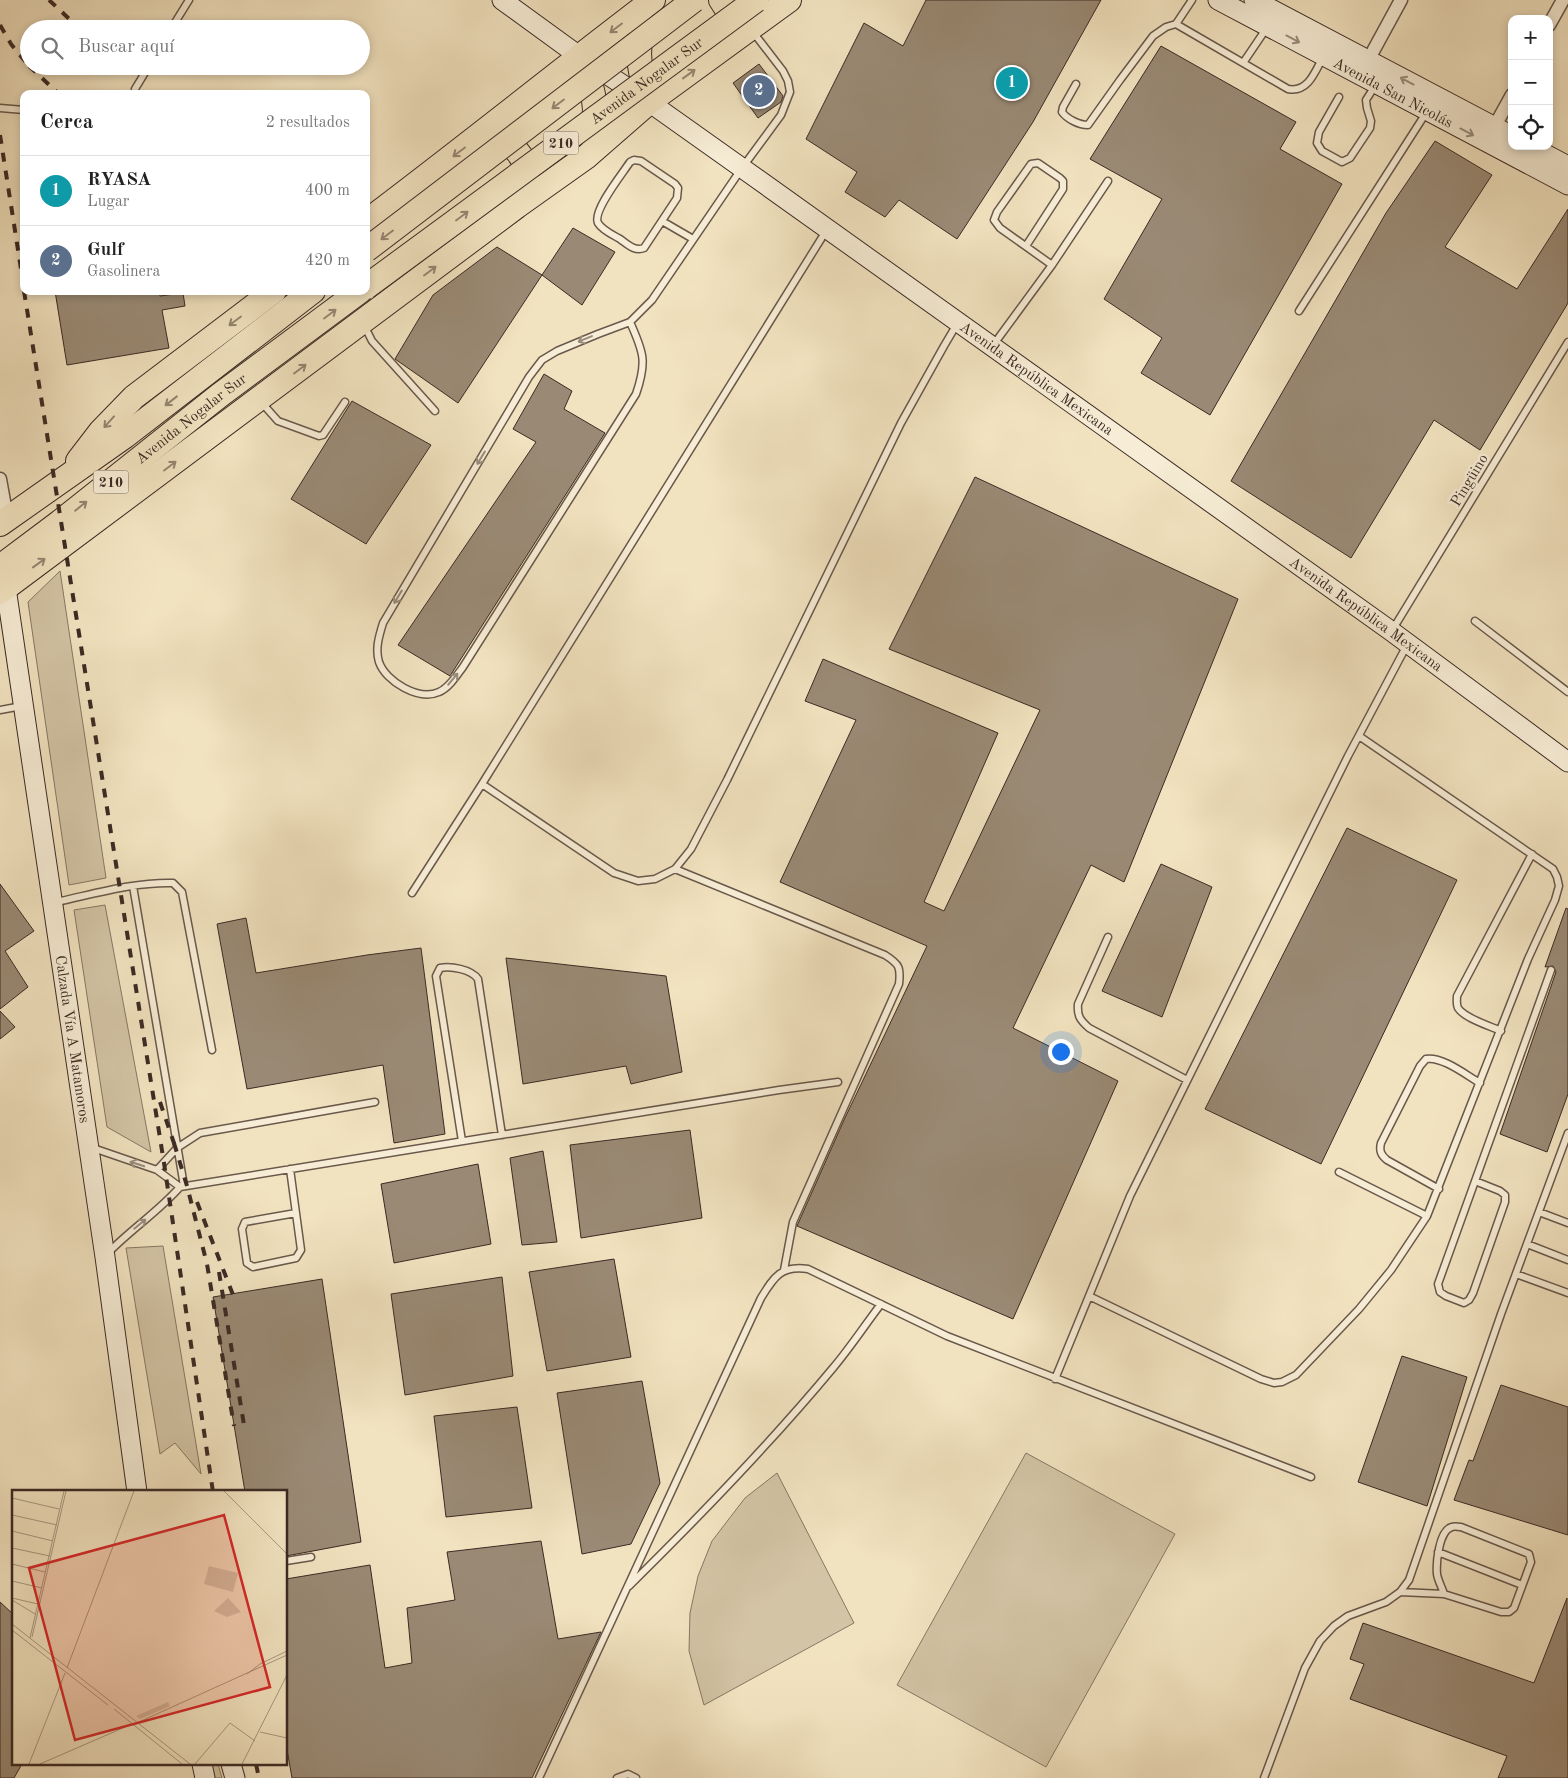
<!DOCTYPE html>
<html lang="es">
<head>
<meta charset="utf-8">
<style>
  :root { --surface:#fff; --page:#f6f6f6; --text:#222; --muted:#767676; --line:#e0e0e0; --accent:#db2777 }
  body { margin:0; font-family:"Old Standard TT",serif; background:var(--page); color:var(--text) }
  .controls { position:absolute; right:15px; top:15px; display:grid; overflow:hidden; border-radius:10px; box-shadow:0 2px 8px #0003 }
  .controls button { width:45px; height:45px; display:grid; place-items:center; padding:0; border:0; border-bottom:1px solid var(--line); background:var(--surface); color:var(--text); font:25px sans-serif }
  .you { position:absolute; left:1060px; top:1051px; width:18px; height:18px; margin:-12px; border:4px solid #fff; border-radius:50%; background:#1a73e8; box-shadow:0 0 0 8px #1a73e833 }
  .badge { display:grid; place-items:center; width:32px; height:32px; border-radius:50%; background:var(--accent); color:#fff; font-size:16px; font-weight:700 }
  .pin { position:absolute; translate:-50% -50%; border:2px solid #fff; box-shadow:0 1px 5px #0006 }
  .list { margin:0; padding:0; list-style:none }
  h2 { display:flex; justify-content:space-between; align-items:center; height:65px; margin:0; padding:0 20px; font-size:21px }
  h2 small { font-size:16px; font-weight:400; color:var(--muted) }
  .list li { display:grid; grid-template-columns:32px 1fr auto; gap:15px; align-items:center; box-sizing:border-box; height:70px; padding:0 20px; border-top:1px solid var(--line) }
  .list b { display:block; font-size:19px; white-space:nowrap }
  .list p { margin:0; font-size:16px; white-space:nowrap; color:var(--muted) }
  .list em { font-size:16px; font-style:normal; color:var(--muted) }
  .icon { flex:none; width:28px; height:28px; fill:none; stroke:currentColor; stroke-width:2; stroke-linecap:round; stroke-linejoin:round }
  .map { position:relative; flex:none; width:1568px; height:1778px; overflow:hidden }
  .search { position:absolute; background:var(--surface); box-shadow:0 2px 8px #0003; left:20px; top:20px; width:350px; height:55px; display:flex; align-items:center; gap:12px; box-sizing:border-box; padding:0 18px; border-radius:28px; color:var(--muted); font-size:19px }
  .panel { position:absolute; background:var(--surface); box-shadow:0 2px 8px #0003; left:20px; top:90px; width:350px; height:205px; border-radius:10px }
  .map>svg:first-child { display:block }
  .grass { fill:#d3c4a5; stroke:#877764 }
  .building { fill:#9a8a75; stroke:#3b2a24 }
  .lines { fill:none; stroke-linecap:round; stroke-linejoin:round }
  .lane-casing { stroke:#69584b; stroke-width:9 }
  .street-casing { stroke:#69584b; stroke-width:15 }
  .secondary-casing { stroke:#3b2a24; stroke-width:21 }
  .highway-casing { stroke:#3b2a24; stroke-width:26 }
  .lane { stroke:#f7edd6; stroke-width:6 }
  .street { stroke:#f7edd6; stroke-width:12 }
  .secondary { stroke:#f7edd6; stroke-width:19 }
  .highway { stroke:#f2e3c0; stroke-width:24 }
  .rail { stroke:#3b2a24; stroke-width:4; stroke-dasharray:9 9; stroke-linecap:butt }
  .highway-bridge-casing { stroke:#3b2a24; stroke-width:26; stroke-linecap:butt }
  .highway-bridge { stroke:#f2e3c0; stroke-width:24 }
  .oneway { stroke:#968672 }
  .oneway2 { stroke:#998c7d }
  .labels { text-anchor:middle; stroke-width:5; stroke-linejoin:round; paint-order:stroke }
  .shield { fill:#f7edd6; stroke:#736459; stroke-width:1 }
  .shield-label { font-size:14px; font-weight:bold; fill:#3b2a24 }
  .street-label { font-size:15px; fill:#3b2a24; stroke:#f7edd6 }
  .inset-road { fill:none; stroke:#a99982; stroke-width:1 }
  .view { fill:#d62828; fill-opacity:0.15; stroke:#d62828; stroke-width:2.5 }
  .inset-edge { fill:none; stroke:#3b2a24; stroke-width:2.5 }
</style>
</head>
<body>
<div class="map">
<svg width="1568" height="1778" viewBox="0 0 1568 1778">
  <rect width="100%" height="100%" fill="#f2e3c0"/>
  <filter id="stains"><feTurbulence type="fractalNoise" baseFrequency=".004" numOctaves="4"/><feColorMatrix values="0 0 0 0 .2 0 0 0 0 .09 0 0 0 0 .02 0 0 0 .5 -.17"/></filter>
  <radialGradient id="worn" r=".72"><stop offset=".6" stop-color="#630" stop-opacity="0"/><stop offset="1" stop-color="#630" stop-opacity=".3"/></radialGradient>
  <path class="grass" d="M60,571L106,878L69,885L28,602Z
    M105,905L151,1152L107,1127L74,910Z
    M163,1246L201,1474L175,1443L160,1454L126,1248Z
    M1026,1453L1175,1534L1046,1767L897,1685Z
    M777,1473L854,1623L704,1705L689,1651L690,1613L698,1576L712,1541L745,1498Z
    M208,1764H218L222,1778H210Z"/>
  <path class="building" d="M926,0H1101L1033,122L957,239L899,200L885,217L845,192L857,172L806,139L864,23L903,46Z
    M1161,46L1296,122L1280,149L1342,184L1210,415L1141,373L1162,338L1104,299L1162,199L1090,159Z
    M759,64L783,96L781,102L758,118L733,83Z
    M1435,141L1492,175L1445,247L1517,289L1568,209V303L1480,450L1434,420L1351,558L1231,481L1386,213Z
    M573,228L615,252L582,305L542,275Z
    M497,247L542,275L458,403L395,359L433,295Z
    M55,291H159L160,296L183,293L185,306L162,310L169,348L67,365Z
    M544,374L572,391L564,409L605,433L450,676L398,645L536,442L513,429Z
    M352,401L431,445L366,544L291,499Z
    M975,477L1238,599L1124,882L1091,865L1013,1028L1118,1081L1013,1319L797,1226L844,1120L927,946L780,882L856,720L805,701L823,659L998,733L924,902L944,911L1040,710L889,649Z
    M1347,828L1457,880L1321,1164L1205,1109Z
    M1161,864L1212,887L1162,1017L1102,991Z
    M0,884L34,931L5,951L28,987L0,1009Z
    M1566,908L1568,909V1094L1547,1152L1500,1134L1556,972L1553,966L1545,967Z
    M246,918L256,973L367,955L421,948L445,1134L394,1143L383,1065L247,1089L217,924Z
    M506,958L666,976L682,1072L631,1084L626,1066L523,1084Z
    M0,1011L15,1027L0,1039Z
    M690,1130L702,1218L581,1238L570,1145Z
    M543,1151L557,1242L522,1245L510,1158Z
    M478,1164L491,1244L394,1263L381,1184Z
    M614,1259L631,1357L547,1371L529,1272Z
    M502,1277L513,1376L405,1395L391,1294Z
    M322,1279L361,1542L286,1556V1492H245L213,1297Z
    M1402,1356L1467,1377L1427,1506L1358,1482Z
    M642,1381L660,1483L631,1544L582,1554L557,1393Z
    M1501,1385L1568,1407V1535L1454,1500L1469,1460L1473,1461Z
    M517,1407L532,1508L446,1517L434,1416Z
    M541,1541L558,1639L601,1632L532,1778H292L286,1744V1579L370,1565L385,1668L412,1663L407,1608L455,1600L447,1552Z
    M1567,1598L1568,1778H1498L1507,1756L1350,1699L1364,1664L1350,1659L1363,1623L1534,1683Z
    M0,1602L14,1615V1764H22L14,1778H0Z"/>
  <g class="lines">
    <defs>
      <path id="lane" d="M1192,0L1176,24L1288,89C1308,93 1315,72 1323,57
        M171,29L189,0
        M1243,63L1266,29
        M1076,84L1063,107L1062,112C1067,119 1079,125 1088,125L1120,80L1153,36L1166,27L1176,24
        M135,89L149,66
        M1339,97L1319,132L1317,143L1322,151L1342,162L1350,158L1370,128L1371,121L1367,108L1366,100L1375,86
        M0,108L24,110
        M634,160L641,161L675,184L678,188L677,198L644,248C635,252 627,244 620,239C613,235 602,230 598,223C592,211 623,173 630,162Z
        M662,221L693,239
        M1026,246L1063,189V181L1060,178L1038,163L1031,164L997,212L994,220L1000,228L1052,265
        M1299,311L1426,113
        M630,322C644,353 647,362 636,394L463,667C457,675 449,688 439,692C419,701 386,682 379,662C375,649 379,636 383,623L529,377L542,360L557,351L598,334L630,322L652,300L742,168L781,115L790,92L788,81L783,71L753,32
        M364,325L372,341L435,411
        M994,344L1052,265L1108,181
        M261,402L278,421L319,436L323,435L345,402
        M1475,621L1568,692
        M1393,629L1568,342
        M0,710L22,706
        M482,784L826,231
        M675,869L885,955C899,964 901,967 899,984L793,1222L784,1270
        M133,886L184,1186
        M412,893L482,784L614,873L638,881L655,879L675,869L691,849L727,780L901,423L944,346L957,324
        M56,902C94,894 133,882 173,883L182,892L212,1050
        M1108,937L1078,1004C1077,1016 1080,1020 1089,1028L1187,1080
        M1501,1031C1490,1026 1464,1018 1458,1008C1456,1004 1457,1000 1457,996L1532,854
        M462,1141L436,976L440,968C451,966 471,969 478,979L502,1135
        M93,1148L157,1170L180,1187
        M290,1169L301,1250L296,1258L253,1267L247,1263L242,1229L245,1222L296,1213
        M157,1170L177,1148L200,1133L375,1102
        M1339,1172L1427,1216
        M1475,1181L1500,1191L1505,1195V1202L1473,1293L1469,1300L1464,1303L1446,1296L1440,1292L1438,1284L1551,970
        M1439,1189L1387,1160C1381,1155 1379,1151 1381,1143L1420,1066L1426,1059C1442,1056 1466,1075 1480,1083
        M1539,1212L1568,1223
        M1527,1244L1568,1260
        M107,1254C130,1230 158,1212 180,1187L779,1090L838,1082
        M1516,1274L1568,1293
        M1089,1296L1261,1379L1274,1383L1282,1382L1296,1375L1359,1309L1391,1270L1427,1216L1528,959L1555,900L1559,886L1557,877L1553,869L1359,736
        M1055,1379L1130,1196L1348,756L1407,645
        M1438,1552L1522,1585
        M286,1561L311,1557
        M629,1586C700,1516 769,1445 833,1368C850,1348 865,1325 881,1304
        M1400,1592L1444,1594L1501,1612H1509L1514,1608L1531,1562L1529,1554L1461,1527C1458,1527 1455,1526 1452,1527C1439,1530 1436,1563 1437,1574C1438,1581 1442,1587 1444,1594
        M539,1778L761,1298C774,1277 781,1265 808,1269L947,1336L1311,1477
        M617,1778L628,1774L636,1778
        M1264,1778L1305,1668L1320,1641L1334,1626L1348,1616L1386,1602L1400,1592L1409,1580L1501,1314L1568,1133"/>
      <path id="street" d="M1549,25L1563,0
        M1365,66L1401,0
        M1491,133L1512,95
        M0,479L7,518"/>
      <g id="secondary">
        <path id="s1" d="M502,0L579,56L649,102L742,168L1391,631L1568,762"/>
        <path id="s2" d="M1218,0L1568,185"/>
        <path d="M1254,0L1512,136"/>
        <path d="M1530,146L1568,166"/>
        <path id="s3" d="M6,588L105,1257L137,1492"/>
        <path d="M202,1764L205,1778"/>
        <path d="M231,1764L235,1778"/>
      </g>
      <g id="highway">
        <path d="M721,0L732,17L750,28"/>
        <path d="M644,26C634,52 641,76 649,101"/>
        <path d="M582,62C593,87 599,109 592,136"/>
        <path d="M489,137C505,138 522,151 526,168C527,175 524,182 523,188"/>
        <path d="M366,222C463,149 557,73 653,0"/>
        <path d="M78,461L101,431L134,397L274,291"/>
        <path d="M0,524L125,436L313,291"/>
        <path id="s4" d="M0,567L60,522L220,395L360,291"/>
        <path d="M0,592L517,206L586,157L649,102L789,0"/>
      </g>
    </defs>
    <use href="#lane" class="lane-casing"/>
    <use href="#street" class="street-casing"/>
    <use href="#secondary" class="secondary-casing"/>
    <use href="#highway" class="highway-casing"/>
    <use href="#lane" class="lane"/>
    <use href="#street" class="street"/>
    <use href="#secondary" class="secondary"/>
    <use href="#highway" class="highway"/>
    <path class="rail" d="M49,0L80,29
      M0,25L11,44L29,66
      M29,66L59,94
      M127,66L132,71
      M0,135L24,288
      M24,291L164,1163L213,1492
      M160,1102L176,1149
      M174,1143L187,1186L207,1264L234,1426
      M197,1202L235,1300
      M219,1272L244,1425
      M256,1764L259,1778"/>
    <defs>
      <g id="highway-bridge">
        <path d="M366,250L694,0"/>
        <path id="s5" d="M366,287L756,0"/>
      </g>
    </defs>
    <use href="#highway-bridge" class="highway-bridge-casing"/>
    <use href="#highway-bridge" class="highway-bridge"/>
  </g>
  <defs><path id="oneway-shaft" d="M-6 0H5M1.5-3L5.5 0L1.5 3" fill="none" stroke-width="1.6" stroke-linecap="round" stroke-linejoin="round" transform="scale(1.25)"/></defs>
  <g class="oneway">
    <use href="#oneway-shaft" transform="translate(616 28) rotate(143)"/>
    <use href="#oneway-shaft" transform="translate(689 74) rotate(-36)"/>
    <use href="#oneway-shaft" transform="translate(558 104) rotate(143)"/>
    <use href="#oneway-shaft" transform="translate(459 152) rotate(143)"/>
    <use href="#oneway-shaft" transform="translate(462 216) rotate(-37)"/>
    <use href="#oneway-shaft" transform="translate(387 235) rotate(143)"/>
    <use href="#oneway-shaft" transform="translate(430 271) rotate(-37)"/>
    <use href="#oneway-shaft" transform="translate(330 314) rotate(-37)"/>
    <use href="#oneway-shaft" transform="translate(235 321) rotate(143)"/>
    <use href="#oneway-shaft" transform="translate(300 369) rotate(-37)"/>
    <use href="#oneway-shaft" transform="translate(171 401) rotate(142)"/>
    <use href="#oneway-shaft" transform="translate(109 422) rotate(132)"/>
    <use href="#oneway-shaft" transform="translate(170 466) rotate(-37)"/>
    <use href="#oneway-shaft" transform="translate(81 506) rotate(-39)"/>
    <use href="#oneway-shaft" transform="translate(39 563) rotate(-36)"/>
  </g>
  <g class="oneway2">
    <use href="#oneway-shaft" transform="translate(1293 39) rotate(28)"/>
    <use href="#oneway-shaft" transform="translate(1407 81) rotate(-152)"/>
    <use href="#oneway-shaft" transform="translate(1467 132) rotate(28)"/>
    <use href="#oneway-shaft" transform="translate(585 339) rotate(157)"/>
    <use href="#oneway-shaft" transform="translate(481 458) rotate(121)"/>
    <use href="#oneway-shaft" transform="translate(398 597) rotate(121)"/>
    <use href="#oneway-shaft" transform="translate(453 679) rotate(-50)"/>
    <use href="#oneway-shaft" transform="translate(137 1164) rotate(-162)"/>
    <use href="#oneway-shaft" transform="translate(140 1224) rotate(-39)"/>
  </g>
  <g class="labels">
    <g class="shield">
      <rect x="543.5" y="131.5" width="35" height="23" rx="4"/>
      <rect x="93.5" y="470.5" width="35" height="23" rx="4"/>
    </g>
    <g class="shield-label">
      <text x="561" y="148">210</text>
      <text x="111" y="487">210</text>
    </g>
    <g class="street-label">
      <text dy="5" stroke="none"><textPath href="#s5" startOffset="348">Avenida Nogalar Sur</textPath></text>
      <text dy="5" stroke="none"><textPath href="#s2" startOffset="198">Avenida San Nicolás</textPath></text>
      <text dy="5" stroke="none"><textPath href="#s1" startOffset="655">Avenida República Mexicana</textPath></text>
      <text dy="5" stroke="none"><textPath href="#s4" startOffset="242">Avenida Nogalar Sur</textPath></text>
      <text transform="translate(1469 480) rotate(-59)" y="5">Pingüino</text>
      <text dy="5" stroke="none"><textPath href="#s1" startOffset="1060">Avenida República Mexicana</textPath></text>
      <text dy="5" stroke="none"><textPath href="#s3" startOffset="456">Calzada Vía A Matamoros</textPath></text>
    </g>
  </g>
  <g transform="translate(12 1490)">
    <rect width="275" height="275" fill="#f2e3c0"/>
    <path d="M197,76L226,83L221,102L192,94ZM216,108L229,122L215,127L202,121ZM156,212L158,216L128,229L124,226Z" fill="#d3c4a5"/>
    <path class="inset-road" d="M212,1L275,64M0,8L47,19M0,25L45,35M0,41L41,51M0,58L38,66M0,74L33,82M0,91L30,98M0,108L26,114M0,110L23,124M0,134L178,274M0,140L96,215M20,147L54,1M18,148L52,1M55,178L122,1M235,184L248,174L275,161M102,219L170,274M127,232L275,165M248,242L275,248M17,274L53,183M28,274L120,234M183,274L218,233L243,251M230,274L275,185"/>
    <path class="view" d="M212,25L258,197L63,250L17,78Z"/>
    <rect width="275" height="275" class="inset-edge"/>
  </g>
  <rect width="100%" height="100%" filter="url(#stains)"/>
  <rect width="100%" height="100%" fill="url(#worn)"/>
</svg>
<div class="controls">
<button>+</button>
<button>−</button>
<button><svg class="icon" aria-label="locate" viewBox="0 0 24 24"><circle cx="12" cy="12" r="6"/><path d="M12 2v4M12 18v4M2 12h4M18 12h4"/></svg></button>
</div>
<div class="you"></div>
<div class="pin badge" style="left:1012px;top:83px;background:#0f9aa8">1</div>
<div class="pin badge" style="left:759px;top:91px;background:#5c6f8a">2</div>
<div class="search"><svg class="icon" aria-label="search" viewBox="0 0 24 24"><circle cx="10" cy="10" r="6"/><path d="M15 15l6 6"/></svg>Buscar aquí</div>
<section class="panel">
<h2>Cerca<small>2 resultados</small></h2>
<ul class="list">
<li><span class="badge" style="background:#0f9aa8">1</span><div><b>RYASA</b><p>Lugar</p></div><em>400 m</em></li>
<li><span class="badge" style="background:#5c6f8a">2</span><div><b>Gulf</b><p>Gasolinera</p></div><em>420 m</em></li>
</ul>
</section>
</div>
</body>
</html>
